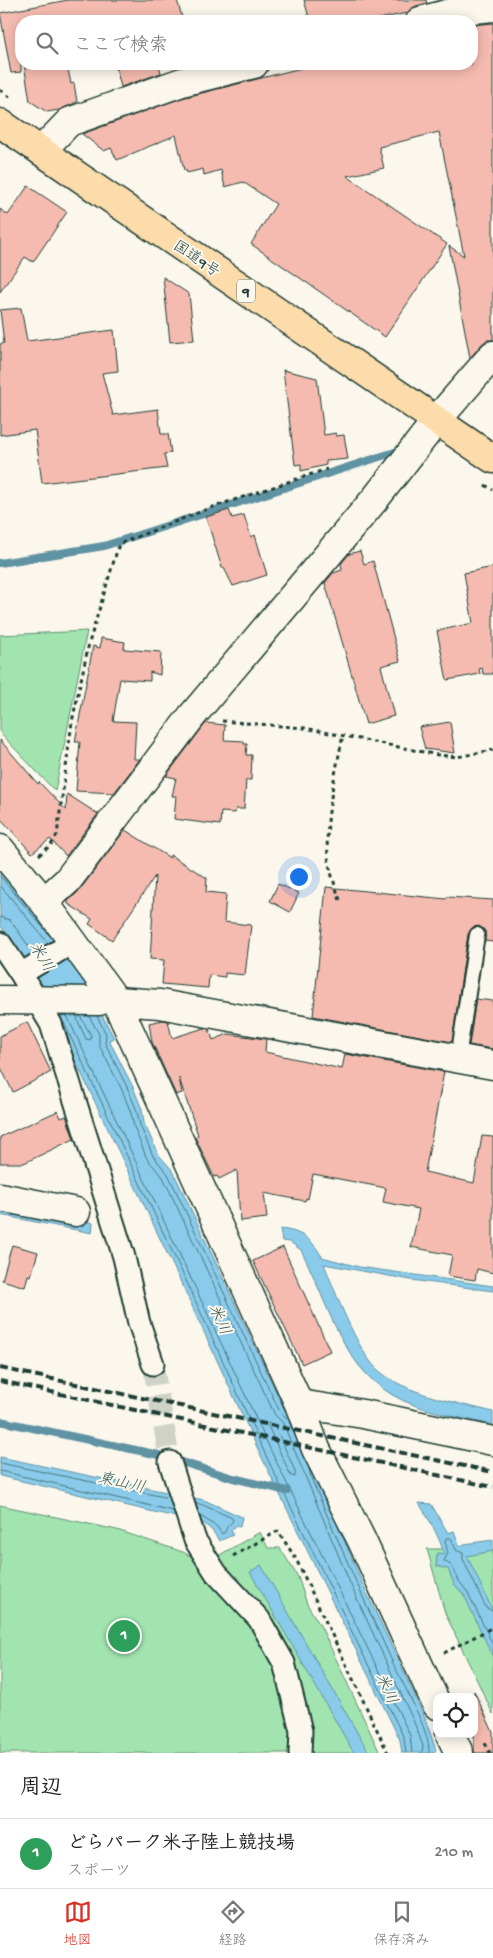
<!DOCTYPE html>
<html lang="ja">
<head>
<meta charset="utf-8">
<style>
  :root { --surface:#fff; --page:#f6f6f6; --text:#222; --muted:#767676; --line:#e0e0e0; --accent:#d93025 }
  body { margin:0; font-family:"Gochi Hand","Klee One",sans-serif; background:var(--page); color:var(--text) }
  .controls { position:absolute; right:15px; bottom:15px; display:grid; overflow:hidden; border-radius:10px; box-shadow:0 2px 12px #0003 }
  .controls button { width:45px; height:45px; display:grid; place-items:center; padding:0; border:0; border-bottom:1px solid var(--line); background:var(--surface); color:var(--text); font:25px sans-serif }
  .you { position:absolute; left:298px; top:876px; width:18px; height:18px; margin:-12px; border:4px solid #fff; border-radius:50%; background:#1a73e8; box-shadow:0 0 0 8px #1a73e833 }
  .badge { display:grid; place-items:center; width:32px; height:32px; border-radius:50%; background:var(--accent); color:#fff; font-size:16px; font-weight:700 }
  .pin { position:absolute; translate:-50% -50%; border:2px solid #fff; box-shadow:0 1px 5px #0006 }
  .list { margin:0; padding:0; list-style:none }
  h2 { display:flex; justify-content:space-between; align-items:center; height:65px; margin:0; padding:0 20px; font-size:21px }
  h2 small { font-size:16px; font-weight:400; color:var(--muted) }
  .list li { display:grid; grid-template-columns:32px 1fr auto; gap:15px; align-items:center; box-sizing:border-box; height:70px; padding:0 20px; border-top:1px solid var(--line) }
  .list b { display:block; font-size:19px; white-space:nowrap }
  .list p { margin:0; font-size:16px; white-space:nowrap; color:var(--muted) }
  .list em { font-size:16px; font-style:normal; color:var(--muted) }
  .icon { flex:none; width:28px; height:28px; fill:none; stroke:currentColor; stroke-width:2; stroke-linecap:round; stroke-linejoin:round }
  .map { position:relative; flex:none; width:493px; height:1753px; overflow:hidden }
  .search { position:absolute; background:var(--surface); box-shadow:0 2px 12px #0003; left:15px; right:15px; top:15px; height:55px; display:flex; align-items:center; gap:12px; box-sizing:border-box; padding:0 18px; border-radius:20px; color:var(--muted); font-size:19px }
  .sheet { height:135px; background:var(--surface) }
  nav { display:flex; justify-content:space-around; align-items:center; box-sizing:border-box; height:70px; border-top:1px solid var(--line); background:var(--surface); font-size:14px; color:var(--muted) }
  nav a { display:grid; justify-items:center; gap:2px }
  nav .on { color:var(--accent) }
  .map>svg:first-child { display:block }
  .green { fill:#a1e4af; stroke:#609072 }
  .water { fill:#8acbeb; stroke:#5f92a2 }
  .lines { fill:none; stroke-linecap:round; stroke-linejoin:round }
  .shore { stroke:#4a767d; stroke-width:1 }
  .stream { stroke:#5f92a2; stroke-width:8 }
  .building { fill:#f5bbb0; stroke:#1f3d34 }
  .pedestrian-tunnel { stroke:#cfd2c7; stroke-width:21; stroke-dasharray:21 11; stroke-linecap:butt }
  .service-casing { stroke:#1f3d34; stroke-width:18 }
  .pedestrian-casing { stroke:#1f3d34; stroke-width:25 }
  .minor-casing { stroke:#1f3d34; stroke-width:31 }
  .tertiary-casing { stroke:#1f3d34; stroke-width:31 }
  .trunk-casing { stroke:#1f3d34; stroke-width:31 }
  .path { stroke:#1f3d34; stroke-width:3; stroke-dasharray:4 4; stroke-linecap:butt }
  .service { stroke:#fbf7ec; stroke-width:14 }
  .pedestrian { stroke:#fbf7ec; stroke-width:21 }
  .minor { stroke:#fbf7ec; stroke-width:28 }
  .tertiary { stroke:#fbf7ec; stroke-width:28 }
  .trunk { stroke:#fddcac; stroke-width:28 }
  .rail { stroke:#1f3d34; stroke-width:4; stroke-dasharray:8 4; stroke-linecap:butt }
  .labels { text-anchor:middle; stroke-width:4; stroke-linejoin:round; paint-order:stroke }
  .shield { fill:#fbf7ec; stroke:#61756b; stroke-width:1 }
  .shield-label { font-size:14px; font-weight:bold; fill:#1f3d34 }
  .street-label { font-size:15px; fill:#1f3d34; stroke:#fbf7ec }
  .water-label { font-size:16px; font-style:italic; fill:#345959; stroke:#fbf7ec }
</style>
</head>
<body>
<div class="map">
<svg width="493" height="1753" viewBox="0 0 493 1753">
  <rect width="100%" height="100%" fill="#fbf7ec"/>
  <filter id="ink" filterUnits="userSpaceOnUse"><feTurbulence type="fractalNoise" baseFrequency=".02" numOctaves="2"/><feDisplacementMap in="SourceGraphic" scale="10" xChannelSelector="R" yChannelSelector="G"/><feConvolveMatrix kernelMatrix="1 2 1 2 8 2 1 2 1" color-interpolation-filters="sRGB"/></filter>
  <g filter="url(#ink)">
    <path class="green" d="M87,631L55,791L0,733V635Z
      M0,1505L117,1530L183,1552L194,1558L216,1557L260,1532L268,1548H280L298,1577L307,1604L321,1627L380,1753H0Z
      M427,1549H493V1714L445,1613Z"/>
    <path class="water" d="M0,868L70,953L114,1038L109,1040L132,1085L142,1109L144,1123L158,1154L173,1171L285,1411L292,1416L363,1585L425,1718L436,1750L433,1753H402L400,1740L262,1458L186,1293L54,1016L41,982L0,925Z
      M0,1203L93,1223L92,1233L0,1215Z
      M280,1229C301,1231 312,1239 322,1257L359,1267L493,1286V1291L411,1280L324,1264C335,1291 357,1351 378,1370C405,1394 458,1403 493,1412V1425C467,1419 428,1412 404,1401C342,1373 330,1306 301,1250L290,1242L282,1241Z
      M0,1457L204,1500L242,1517L240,1527L235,1526L231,1530L233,1535L219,1541C209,1523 199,1520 180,1518L0,1476Z
      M419,1503L431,1504L448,1533L454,1531L460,1547L464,1544L493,1540V1551L467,1556L493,1611V1657L464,1595L454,1584L448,1569L436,1566L437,1553L444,1554C439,1535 429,1520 419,1503Z
      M261,1565L369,1753H354L250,1572Z"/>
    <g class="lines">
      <path class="shore" d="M0,876L50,936
        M0,885L48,943
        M0,917L10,920L33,952
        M67,1016L196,1289L272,1453L410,1735L412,1753
        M79,1016L77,1019L86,1039L90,1040L91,1035L80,1016
        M89,1016L99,1034V1045L122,1090L131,1113L134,1127L147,1159L163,1177L275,1415L283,1423L353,1590L414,1722L423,1746L422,1753
        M97,1016L106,1034L105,1043L127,1087L137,1111L140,1125L153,1156L168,1174L280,1412L288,1419L296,1438
        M63,1021L191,1291L266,1456L404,1738L406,1753
        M269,1423L276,1428L295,1471V1477L291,1476L268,1426Z
        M0,1463L169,1498
        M309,1468L311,1478C337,1538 363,1599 391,1659C401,1681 431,1732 429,1753
        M0,1471L173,1511
        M196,1503L203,1505L232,1518L233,1521L227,1527L225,1532L222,1534L217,1527L199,1515
        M493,1611L486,1608L463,1559V1553L456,1550L451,1538H446L445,1541L448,1553L444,1561L452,1566L459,1581L468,1593L493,1645"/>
      <path class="stream" d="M0,563L104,546L401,450
        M0,1421L159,1455L233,1478L287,1491"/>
    </g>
    <path class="building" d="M68,0H177L183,21H21V72L11,73L0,13Z
      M304,0H426L427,3L416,6L407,13L370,21H310Z
      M493,23V340H487L482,344L470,358L449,246L464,256L439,132L379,147L384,168L347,176L447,244L385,337L251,244L276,204L243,182L225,187L221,170L204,175L203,169L187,173L186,170H184L176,135L117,160L111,148L104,151L82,134L182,98L317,64H472V25Z
      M24,64H67L71,84L74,83L77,102L59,110L47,112L30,101Z
      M115,64H159L161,73L121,87Z
      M28,186L67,212L33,262L25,257L0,292V209L8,215Z
      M163,277L189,294L194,340L170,342Z
      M21,308L27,341L114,330L118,371L102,373L113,415L158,409L161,434H168L171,453L164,454L167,468L42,483L35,430L0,435V344L4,343L0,310Z
      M283,370L317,378L324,435L336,433V436L344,435L348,459L326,461V465L301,471V464L295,465Z
      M229,510L232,518L244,515L251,537L255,535L267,575L233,586L224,568H222L206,517Z
      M360,551L364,564L373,561L400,661L381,666L394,716L366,724L325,583L333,573L342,570L341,564L349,554Z
      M493,567V674H483L482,668L479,669L480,674L447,680L437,631L473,623L464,573Z
      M101,638L125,642L124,649L161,652L160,675L150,672V681L120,679L113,721L136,722L134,759H140L114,793L76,791L80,742H75L93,646L100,648Z
      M450,722L455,753L425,749L419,727Z
      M206,723L225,725L224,740L244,741V744H247L246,755H252L251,780H246L244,809H236L235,813L221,812L220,825L174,819L176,796H172L176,778L166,776Z
      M0,740L38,784L39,782L66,810L67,794L98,814L66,856L50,839L32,853L0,818Z
      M125,830L170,858V855L207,878L206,892L226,894L224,922L251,925L245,975L225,973V977L209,975L208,988L162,984L164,960L150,959L155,876L112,940L89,924L92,919L68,904V901L79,891Z
      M278,884L299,893L290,912L270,901Z
      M326,887L446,899L447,897L493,900V942L485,941V931L479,926L473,927L468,934L452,1042L313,1016Z
      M476,999L493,1001V1049L469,1045Z
      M163,1020L168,1021L172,1038L204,1028L209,1029L213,1040L228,1034L266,1039L265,1052L342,1069L345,1054L444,1072L425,1172L474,1183L482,1136L493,1137V1273L477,1269L475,1280L448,1276L452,1255L411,1247L419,1209L383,1202L386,1188L313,1174L308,1199L306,1198L305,1201L264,1193L267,1218L240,1221L237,1170L219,1179L217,1176L214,1177L195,1137L198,1135L179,1078L182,1093L176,1095L152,1042L149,1023Z
      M27,1022L51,1072L13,1092L0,1066V1036Z
      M58,1111L61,1118L66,1116L74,1139L24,1163H0V1137Z
      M12,1245L38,1252L31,1276L28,1275L25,1287L2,1280Z
      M283,1247L330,1351L302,1364L253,1261Z
      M474,1691L493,1732V1753H474Z"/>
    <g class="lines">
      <path class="pedestrian-tunnel" d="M153,1364L170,1462"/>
      <defs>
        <path id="service" d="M458,1058L477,935"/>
        <path id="pedestrian" d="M0,943L21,974L51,1024L124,1257L139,1323L153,1364
          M21,974L73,942
          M170,1462L195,1540L216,1573L259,1619L284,1663L301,1731L300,1753"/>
        <path id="minor" d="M420,21L462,10L493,7
          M41,151L69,122L182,82L254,64
          M0,849L44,902L116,1001L299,1404L316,1449L362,1541L437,1705
          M44,902L67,881L192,716L375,499L436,421L493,355
          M0,1197L76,1212
          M299,1404L363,1414L493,1441
          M450,1734L459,1753"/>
        <path id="tertiary" d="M0,1000L99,1001
          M116,1001L160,1004L493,1065"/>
        <path id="trunk" d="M0,123L493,459"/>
      </defs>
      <use href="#service" class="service-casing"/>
      <use href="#pedestrian" class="pedestrian-casing"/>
      <use href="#minor" class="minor-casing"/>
      <use href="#tertiary" class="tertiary-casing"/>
      <use href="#trunk" class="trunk-casing"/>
      <path class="path" d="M0,90L10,97
        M485,485L493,490
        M222,721L305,728L438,755L457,757L493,750
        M39,855L51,845L57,835L72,722L89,643L119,544L207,509L327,469
        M340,900C335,885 329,870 328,855C324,819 336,771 343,735
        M233,1556L278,1531L296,1559L388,1753
        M444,1653L493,1627
        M485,1743L490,1753"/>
      <use href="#service" class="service"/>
      <use href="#pedestrian" class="pedestrian"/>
      <use href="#minor" class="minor"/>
      <use href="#tertiary" class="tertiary"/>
      <use href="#trunk" class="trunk"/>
      <path class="rail" d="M0,1368L493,1472
        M0,1381L493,1487"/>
    </g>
  </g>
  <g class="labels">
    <rect class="shield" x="237" y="279.5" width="18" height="23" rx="4"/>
    <g class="shield-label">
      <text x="246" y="296">9</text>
    </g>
    <g class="street-label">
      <text transform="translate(197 258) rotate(34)" y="5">国道9号</text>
    </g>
    <g class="water-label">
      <text transform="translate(43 956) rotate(59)" y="6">米川</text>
      <text transform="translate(221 1319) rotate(66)" y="6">米川</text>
      <text transform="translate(122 1481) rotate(13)" y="6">東山川</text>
      <text transform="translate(388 1688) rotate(66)" y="6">米川</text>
    </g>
  </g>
</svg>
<div class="controls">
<button><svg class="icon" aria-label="locate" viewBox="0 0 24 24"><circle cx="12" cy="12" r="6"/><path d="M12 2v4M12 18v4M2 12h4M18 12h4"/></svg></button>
</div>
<div class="you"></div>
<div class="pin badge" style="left:124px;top:1636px;background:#2e9e5b">1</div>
<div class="search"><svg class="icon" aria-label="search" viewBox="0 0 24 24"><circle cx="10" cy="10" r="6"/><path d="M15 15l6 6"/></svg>ここで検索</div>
</div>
<section class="sheet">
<h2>周辺<small></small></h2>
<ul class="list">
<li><span class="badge" style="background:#2e9e5b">1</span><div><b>どらパーク米子陸上競技場</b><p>スポーツ</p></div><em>210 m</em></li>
</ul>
</section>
<nav>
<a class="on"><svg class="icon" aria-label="map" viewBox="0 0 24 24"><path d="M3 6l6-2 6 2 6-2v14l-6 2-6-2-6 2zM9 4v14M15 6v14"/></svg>地図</a>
<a><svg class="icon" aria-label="directions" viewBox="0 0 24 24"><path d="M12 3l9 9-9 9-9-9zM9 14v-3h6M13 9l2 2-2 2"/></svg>経路</a>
<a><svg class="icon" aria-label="saved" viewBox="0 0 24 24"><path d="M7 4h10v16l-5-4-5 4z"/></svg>保存済み</a>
</nav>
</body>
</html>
